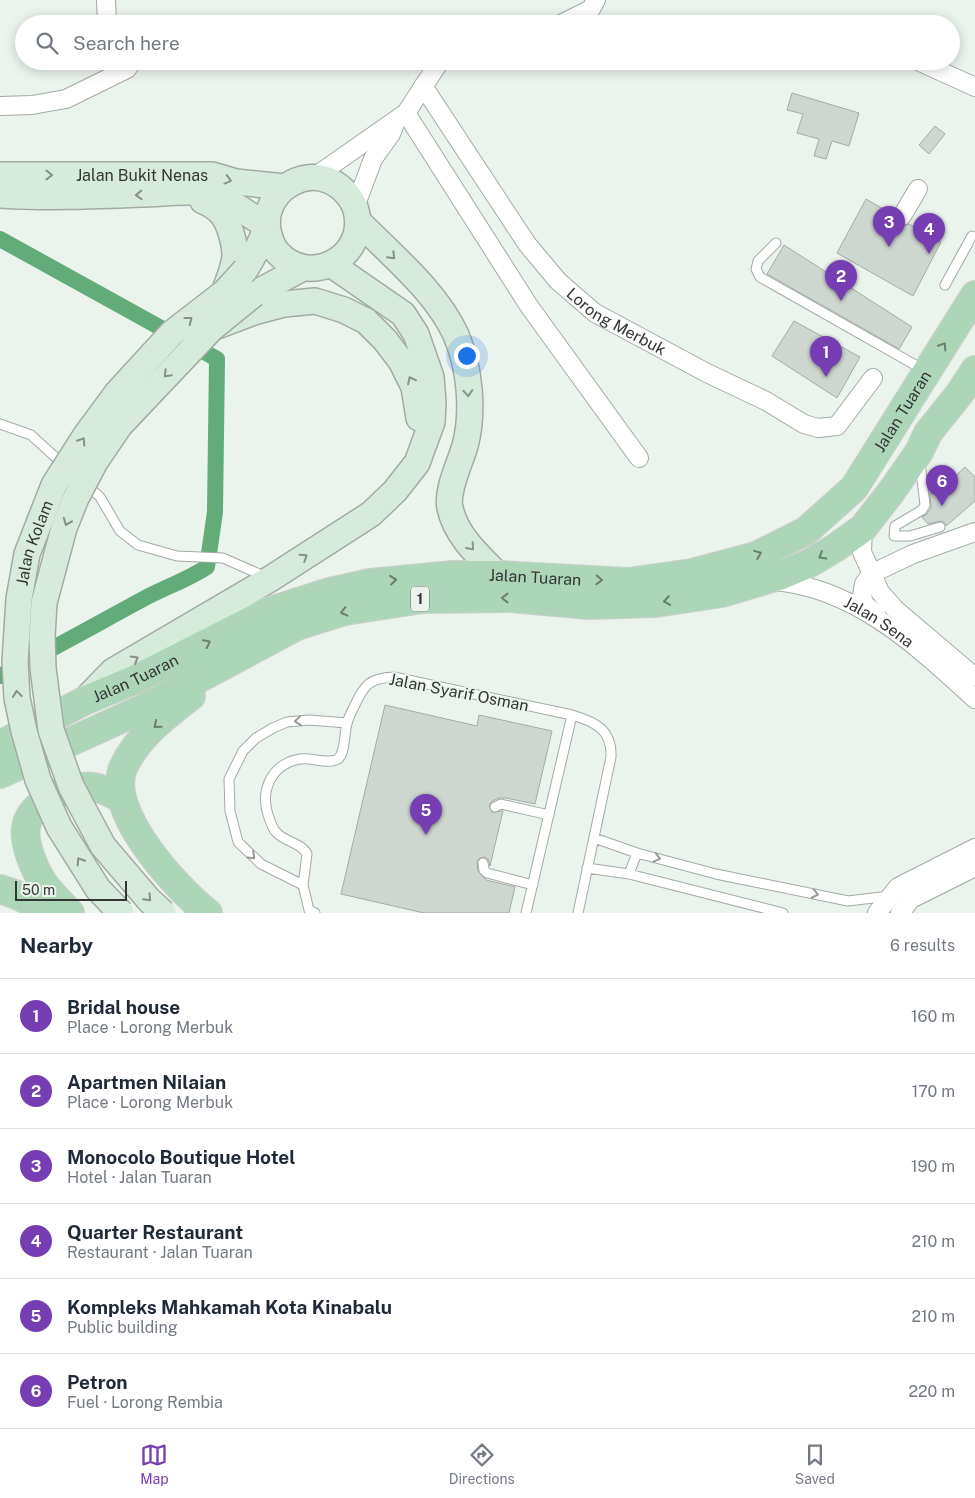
<!DOCTYPE html>
<html lang="en">
<head>
<meta charset="utf-8">
<style>
  :root { --surface:#fff; --page:#f2f2f3; --text:#1f2937; --muted:#747a83; --line:#e0e1e3; --accent:#773db2 }
  body { margin:0; font-family:"Public Sans",sans-serif; background:var(--page); color:var(--text) }
  .scale { position:absolute; left:15px; bottom:12px; width:112px; box-sizing:border-box; padding-left:5px; border:2px solid #333634; border-top:0; font-size:14px; line-height:18px; white-space:nowrap; color:#333634; -webkit-text-stroke:4px #ebf3ed; paint-order:stroke }
  .you { position:absolute; left:466px; top:355px; width:18px; height:18px; margin:-12px; border:4px solid #fff; border-radius:50%; background:#1a73e8; box-shadow:0 0 0 8px #1a73e833 }
  .badge { display:grid; place-items:center; width:32px; height:32px; border-radius:50%; background:var(--accent); color:#fff; font-size:16px; font-weight:700 }
  .pin { position:absolute; translate:-50% -41px; filter:drop-shadow(0 1px 2px #0008) }
  .pin::after { content:''; position:absolute; top:26px; width:18px; height:15px; background:inherit; clip-path:polygon(0 0,100% 0,50% 100%) }
  .list { margin:0; padding:0; list-style:none }
  h2 { display:flex; justify-content:space-between; align-items:center; height:65px; margin:0; padding:0 20px; font-size:21px }
  h2 small { font-size:16px; font-weight:400; color:var(--muted) }
  .list li { display:grid; grid-template-columns:32px 1fr auto; gap:15px; align-items:center; box-sizing:border-box; height:75px; padding:0 20px; border-top:1px solid var(--line) }
  .list b { display:block; font-size:19px; white-space:nowrap }
  .list p { margin:0; font-size:16px; white-space:nowrap; color:var(--muted) }
  .list em { font-size:16px; font-style:normal; color:var(--muted) }
  .icon { flex:none; width:28px; height:28px; fill:none; stroke:currentColor; stroke-width:2; stroke-linecap:round; stroke-linejoin:round }
  .map { position:relative; flex:none; width:975px; height:913px; overflow:hidden }
  .search { position:absolute; background:var(--surface); box-shadow:0 2px 12px #0003; left:15px; right:15px; top:15px; height:55px; display:flex; align-items:center; gap:12px; box-sizing:border-box; padding:0 18px; border-radius:28px; color:var(--muted); font-size:19px }
  .sheet { height:515px; background:var(--surface) }
  nav { display:flex; justify-content:space-around; align-items:center; box-sizing:border-box; height:70px; border-top:1px solid var(--line); background:var(--surface); font-size:14px; color:var(--muted) }
  nav a { display:grid; justify-items:center; gap:2px }
  nav .on { color:var(--accent) }
  .map>svg:first-child { display:block }
  .lines { fill:none; stroke-linecap:round; stroke-linejoin:round }
  .canal { stroke:#63ac7a; stroke-width:16 }
  .building { fill:#ced6d0; stroke:#a3aba5 }
  .lane-casing { stroke:#a3aaa5; stroke-width:11 }
  .street-casing { stroke:#a3aaa5; stroke-width:20 }
  .secondary-casing { stroke:#a3aaa5; stroke-width:28 }
  .primary-casing { stroke:#cecfce; stroke-width:30 }
  .lane { stroke:#fff; stroke-width:9 }
  .street { stroke:#fff; stroke-width:18 }
  .secondary { stroke:#d6ebdc; stroke-width:25 }
  .primary { stroke:#add6b9; stroke-width:28 }
  .secondary-bridge-casing { stroke:#a3aaa5; stroke-width:28; stroke-linecap:butt }
  .secondary-bridge { stroke:#d6ebdc; stroke-width:25 }
  .oneway { stroke:#849088 }
  .oneway2 { stroke:#6a7e70 }
  .oneway3 { stroke:#999a9a }
  .labels { text-anchor:middle; stroke-width:4; stroke-linejoin:round; paint-order:stroke }
  .shield { fill:#ebf3ed; stroke:#6a6f6c; stroke-width:1 }
  .shield-label { font-size:15px; font-weight:bold; fill:#333634 }
  .street-label { font-size:16px; fill:#333634; stroke:#ebf3ed }
</style>
</head>
<body>
<div class="map">
<svg width="975" height="913" viewBox="0 0 975 913">
  <rect width="100%" height="100%" fill="#ebf3ed"/>
  <g class="lines">
    <path class="canal" d="M0,239L217,359L215,512L207,567C187,580 166,587 145,598C97,624 49,651 0,676"/>
  </g>
  <path class="building" d="M792,93L859,113L849,146L832,141L826,159L814,156L819,139L797,133L803,114L787,110Z
    M935,126L945,134L929,154L919,145Z
    M866,199L892,214L893,221L897,225L902,227L909,224L941,242L913,296L837,253Z
    M784,245L912,327L899,349L767,274Z
    M794,321L860,357L837,398L772,356Z
    M965,467L975,477V501L946,526L945,523L941,521L928,524L922,517L927,514L931,508L930,493L947,478L950,481Z
    M385,705L477,726L479,715L552,731L535,804L506,798H499L492,801L489,806L492,812L503,811L490,866L488,859L485,857L480,858L477,861L478,871L486,880L515,887L509,913H424L341,894Z"/>
  <g class="lines">
    <defs>
      <path id="lane" d="M776,243L758,261L756,269L760,277L924,370
        M945,285L972,236
        M0,424L31,435L65,466
        M920,463L925,505L922,510L895,526L894,536H910L940,527
        M86,484L100,497L120,531L138,545L177,556L223,558L266,577
        M495,807L501,804L505,805L549,815
        M594,838L637,853L716,874L848,901L890,896
        M483,863L484,870L487,873L533,885
        M587,868L629,874L783,913
        M629,874L637,853
        M303,885L261,864L238,842L230,811L229,779L243,751L256,738L273,728L287,722L309,720L347,723
        M315,913L309,910L303,885L307,854C301,842 284,842 276,832C272,828 270,820 268,815C260,789 272,764 300,759C312,757 327,765 338,759C345,752 344,739 346,729C347,721 350,714 354,707C364,685 369,678 394,677L572,715C596,722 612,730 611,757L578,913
        M526,913L572,715"/>
      <g id="street">
        <path d="M106,0L107,24"/>
        <path d="M561,24L591,9L596,0"/>
        <path d="M918,61L975,87"/>
        <path id="s1" d="M423,86L527,244L558,281L595,313L707,373L766,401L804,424L818,428L837,426L873,378"/>
        <path d="M0,106L32,105L66,99L127,69L131,63L129,61"/>
        <path d="M406,113L529,306L639,458"/>
        <path d="M313,178L406,113L440,61"/>
        <path d="M355,207L373,159L391,134L396,121"/>
        <path d="M902,216L918,189"/>
        <path d="M863,528L862,552L880,592L895,609L975,677"/>
        <path id="s2" d="M772,581C854,586 918,647 975,699"/>
        <path d="M876,613L865,605L862,596L864,584L871,574L913,554L975,532"/>
        <path d="M877,913L898,887L975,848"/>
        <path d="M900,913L911,899L975,867"/>
      </g>
      <g id="secondary">
        <path id="s3" d="M0,175H212L236,182L285,187"/>
        <path d="M0,195C47,198 94,196 141,194C161,194 192,189 210,194C230,200 249,215 267,226"/>
        <path d="M203,201C210,204 217,208 222,214C230,224 235,244 235,256C234,267 230,277 226,287"/>
        <path d="M358,221C391,255 436,291 456,335C470,368 474,412 465,446C460,463 446,491 450,508C456,536 479,556 498,575"/>
        <path d="M245,270C253,257 262,241 267,226C268,221 267,216 269,211C276,186 305,170 330,181C343,187 355,200 357,215C364,259 309,287 278,253C271,246 269,236 267,226"/>
        <path d="M254,294L303,268"/>
        <path d="M217,326L254,312L284,304L315,301L344,310L366,321L385,340L401,361L414,387L419,418"/>
        <path d="M85,700L113,671L270,579L371,514L395,491L417,463L432,422L433,402L431,377L416,334L403,314L332,265"/>
      </g>
      <g id="primary">
        <path d="M191,696C165,716 137,737 123,768C105,811 176,888 208,913"/>
        <path id="s4" d="M0,745L84,701L134,680L270,611L326,593L370,583L453,575H498L628,582L692,573L756,556L806,531L854,488L975,295"/>
        <path d="M0,774L140,710L297,626L345,611L423,599L511,598L589,605L656,603L722,593L782,575L810,563L835,548L863,528L891,492L919,452L928,433L960,393L975,370"/>
        <path d="M0,889L17,895L53,913"/>
        <path d="M70,913C62,904 52,895 44,884C35,871 23,843 26,827C30,802 71,783 94,787C104,789 113,794 122,799"/>
      </g>
    </defs>
    <use href="#lane" class="lane-casing"/>
    <use href="#street" class="street-casing"/>
    <use href="#secondary" class="secondary-casing"/>
    <use href="#primary" class="primary-casing"/>
    <use href="#lane" class="lane"/>
    <use href="#street" class="street"/>
    <use href="#secondary" class="secondary"/>
    <use href="#primary" class="primary"/>
    <defs>
      <g id="secondary-bridge">
        <path id="s5" d="M121,913L98,889L59,827L38,780L24,731L17,698L15,662L19,599L27,554L54,485L86,435L117,393L172,333L225,292L245,270"/>
        <path d="M163,913L149,900L103,846L71,786L51,730L43,668L42,636L44,603L64,528L76,498L95,462L120,425L212,328L254,294"/>
      </g>
    </defs>
    <use href="#secondary-bridge" class="secondary-bridge-casing"/>
    <use href="#secondary-bridge" class="secondary-bridge"/>
  </g>
  <defs><path id="oneway-chevron" d="M-2-3.5L2.5 0L-2 3.5" fill="none" stroke-width="1.6" stroke-linecap="round" stroke-linejoin="round" transform="scale(1.25)"/></defs>
  <g class="oneway">
    <use href="#oneway-chevron" transform="translate(49 175)"/>
    <use href="#oneway-chevron" transform="translate(228 180) rotate(15)"/>
    <use href="#oneway-chevron" transform="translate(139 195) rotate(178)"/>
    <use href="#oneway-chevron" transform="translate(392 256) rotate(45)"/>
    <use href="#oneway-chevron" transform="translate(189 320) rotate(-38)"/>
    <use href="#oneway-chevron" transform="translate(167 374) rotate(134)"/>
    <use href="#oneway-chevron" transform="translate(411 380) rotate(-116)"/>
    <use href="#oneway-chevron" transform="translate(468 393) rotate(86)"/>
    <use href="#oneway-chevron" transform="translate(82 441) rotate(-57)"/>
    <use href="#oneway-chevron" transform="translate(67 522) rotate(112)"/>
    <use href="#oneway-chevron" transform="translate(471 547) rotate(49)"/>
    <use href="#oneway-chevron" transform="translate(304 557) rotate(-33)"/>
    <use href="#oneway-chevron" transform="translate(135 659) rotate(-30)"/>
    <use href="#oneway-chevron" transform="translate(17 694) rotate(-96)"/>
    <use href="#oneway-chevron" transform="translate(80 861) rotate(-122)"/>
    <use href="#oneway-chevron" transform="translate(148 898) rotate(47)"/>
  </g>
  <g class="oneway2">
    <use href="#oneway-chevron" transform="translate(943 346) rotate(-58)"/>
    <use href="#oneway-chevron" transform="translate(758 554) rotate(-22)"/>
    <use href="#oneway-chevron" transform="translate(822 556) rotate(150)"/>
    <use href="#oneway-chevron" transform="translate(393 580) rotate(-6)"/>
    <use href="#oneway-chevron" transform="translate(599 580) rotate(3)"/>
    <use href="#oneway-chevron" transform="translate(505 598) rotate(-180)"/>
    <use href="#oneway-chevron" transform="translate(667 601) rotate(171)"/>
    <use href="#oneway-chevron" transform="translate(344 612) rotate(166)"/>
    <use href="#oneway-chevron" transform="translate(207 643) rotate(-27)"/>
    <use href="#oneway-chevron" transform="translate(157 725) rotate(141)"/>
  </g>
  <g class="oneway3">
    <use href="#oneway-chevron" transform="translate(298 721) rotate(174)"/>
    <use href="#oneway-chevron" transform="translate(252 856) rotate(43)"/>
    <use href="#oneway-chevron" transform="translate(657 858) rotate(15)"/>
    <use href="#oneway-chevron" transform="translate(815 894) rotate(12)"/>
  </g>
  <g class="labels">
    <rect class="shield" x="411" y="586.5" width="18" height="25" rx="4"/>
    <g class="shield-label">
      <text x="420" y="604">1</text>
    </g>
    <g class="street-label">
      <text dy="6" stroke="none"><textPath href="#s3" startOffset="142">Jalan Bukit Nenas</textPath></text>
      <text dy="6" stroke="none"><textPath href="#s1" startOffset="309">Lorong Merbuk</textPath></text>
      <text dy="6" stroke="none"><textPath href="#s4" startOffset="1006">Jalan Tuaran</textPath></text>
      <text dy="6" stroke="none"><textPath href="#s5" startOffset="400">Jalan Kolam</textPath></text>
      <text dy="6" stroke="none"><textPath href="#s4" startOffset="571">Jalan Tuaran</textPath></text>
      <text dy="6" stroke="none"><textPath href="#s2" startOffset="116">Jalan Sena</textPath></text>
      <text dy="6" stroke="none"><textPath href="#s4" startOffset="151">Jalan Tuaran</textPath></text>
      <text transform="translate(459 692) rotate(11)" y="6">Jalan Syarif Osman</text>
    </g>
  </g>
</svg>
<div class="scale">50 m</div>
<div class="you"></div>
<div class="pin badge" style="left:826px;top:377px">1</div>
<div class="pin badge" style="left:841px;top:301px">2</div>
<div class="pin badge" style="left:889px;top:247px">3</div>
<div class="pin badge" style="left:929px;top:254px">4</div>
<div class="pin badge" style="left:426px;top:835px">5</div>
<div class="pin badge" style="left:942px;top:506px">6</div>
<div class="search"><svg class="icon" aria-label="search" viewBox="0 0 24 24"><circle cx="10" cy="10" r="6"/><path d="M15 15l6 6"/></svg>Search here</div>
</div>
<section class="sheet">
<h2>Nearby<small>6 results</small></h2>
<ul class="list">
<li><span class="badge">1</span><div><b>Bridal house</b><p>Place · Lorong Merbuk</p></div><em>160 m</em></li>
<li><span class="badge">2</span><div><b>Apartmen Nilaian</b><p>Place · Lorong Merbuk</p></div><em>170 m</em></li>
<li><span class="badge">3</span><div><b>Monocolo Boutique Hotel</b><p>Hotel · Jalan Tuaran</p></div><em>190 m</em></li>
<li><span class="badge">4</span><div><b>Quarter Restaurant</b><p>Restaurant · Jalan Tuaran</p></div><em>210 m</em></li>
<li><span class="badge">5</span><div><b>Kompleks Mahkamah Kota Kinabalu</b><p>Public building</p></div><em>210 m</em></li>
<li><span class="badge">6</span><div><b>Petron</b><p>Fuel · Lorong Rembia</p></div><em>220 m</em></li>
</ul>
</section>
<nav>
<a class="on"><svg class="icon" aria-label="map" viewBox="0 0 24 24"><path d="M3 6l6-2 6 2 6-2v14l-6 2-6-2-6 2zM9 4v14M15 6v14"/></svg>Map</a>
<a><svg class="icon" aria-label="directions" viewBox="0 0 24 24"><path d="M12 3l9 9-9 9-9-9zM9 14v-3h6M13 9l2 2-2 2"/></svg>Directions</a>
<a><svg class="icon" aria-label="saved" viewBox="0 0 24 24"><path d="M7 4h10v16l-5-4-5 4z"/></svg>Saved</a>
</nav>
</body>
</html>
